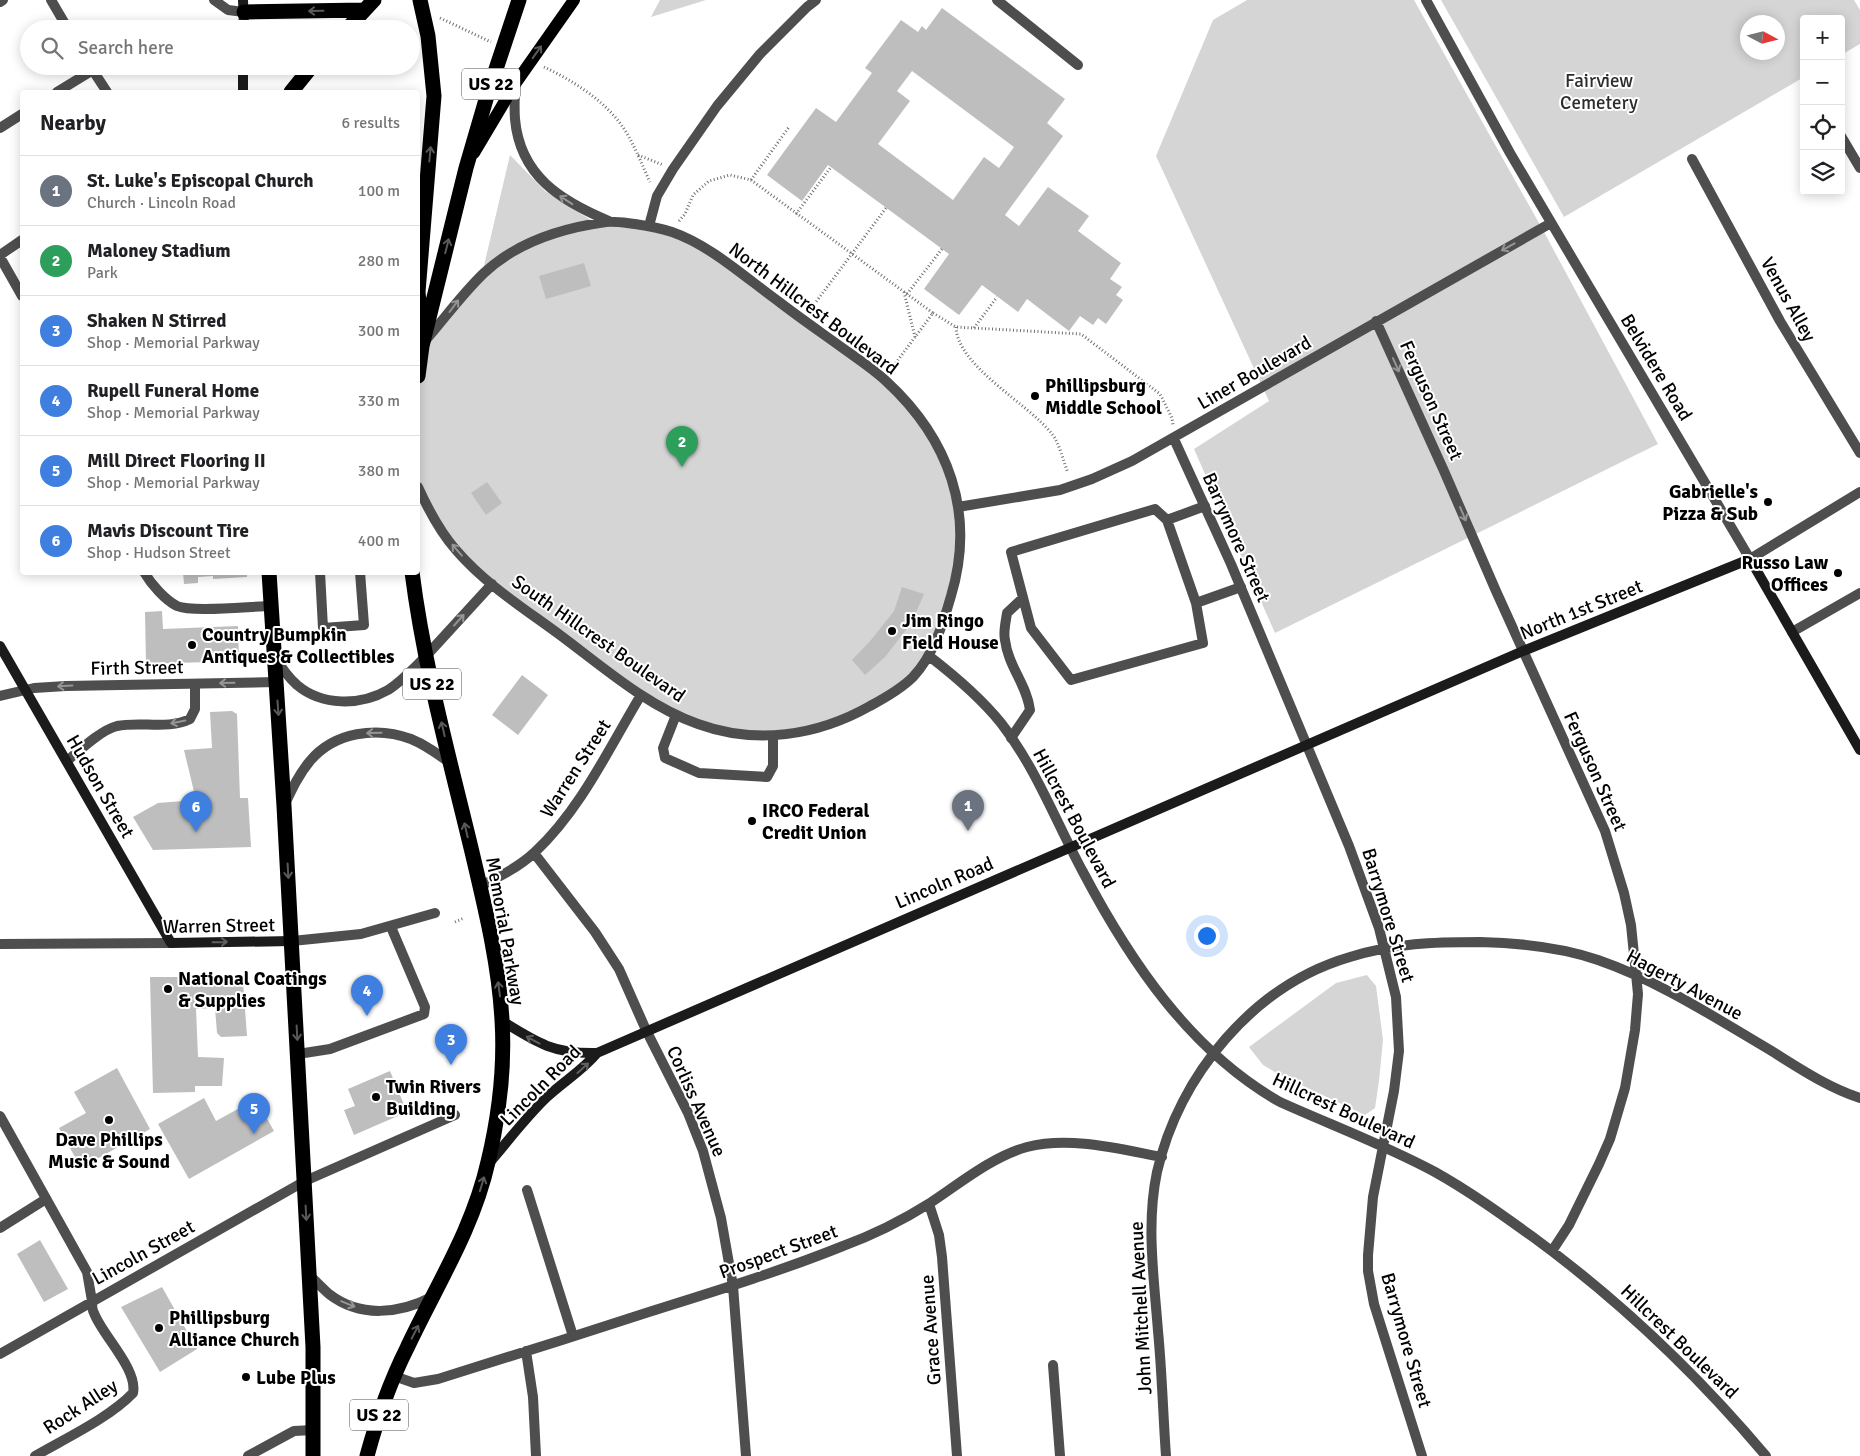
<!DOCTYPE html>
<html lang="en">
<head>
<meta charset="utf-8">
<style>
  :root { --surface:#fff; --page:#f2f2f2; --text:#202124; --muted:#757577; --line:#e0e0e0; --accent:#000 }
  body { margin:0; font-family:Signika,sans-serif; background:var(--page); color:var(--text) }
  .controls { position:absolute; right:15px; top:15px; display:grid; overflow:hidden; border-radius:5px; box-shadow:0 2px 12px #0003 }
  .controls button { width:45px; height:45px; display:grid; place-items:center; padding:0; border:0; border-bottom:1px solid var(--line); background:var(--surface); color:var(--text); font:25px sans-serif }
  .compass { position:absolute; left:1740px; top:15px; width:45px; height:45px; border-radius:50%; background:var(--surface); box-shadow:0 2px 12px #0003; rotate:97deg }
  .you { position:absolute; left:1206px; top:935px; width:18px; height:18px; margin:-12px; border:4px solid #fff; border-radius:50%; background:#1a73e8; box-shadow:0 0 0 8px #1a73e833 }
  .badge { display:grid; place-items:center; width:32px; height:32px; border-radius:50%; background:var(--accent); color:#fff; font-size:16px; font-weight:700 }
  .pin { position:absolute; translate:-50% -41px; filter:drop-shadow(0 1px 2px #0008) }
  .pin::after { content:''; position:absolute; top:26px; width:18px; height:15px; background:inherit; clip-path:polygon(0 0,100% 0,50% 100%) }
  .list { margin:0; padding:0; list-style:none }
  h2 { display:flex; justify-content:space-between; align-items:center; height:65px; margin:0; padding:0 20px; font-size:21px }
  h2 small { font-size:16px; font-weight:400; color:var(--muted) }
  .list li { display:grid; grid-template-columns:32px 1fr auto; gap:15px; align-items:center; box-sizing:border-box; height:70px; padding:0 20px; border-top:1px solid var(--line) }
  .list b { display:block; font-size:19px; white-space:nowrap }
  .list p { margin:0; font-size:16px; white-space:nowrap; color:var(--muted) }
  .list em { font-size:16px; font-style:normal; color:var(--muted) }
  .icon { flex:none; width:28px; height:28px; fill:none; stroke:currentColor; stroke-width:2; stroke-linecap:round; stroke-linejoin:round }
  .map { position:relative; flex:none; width:1860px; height:1456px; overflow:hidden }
  .search { position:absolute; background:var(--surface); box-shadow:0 2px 12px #0003; left:20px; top:20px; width:400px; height:55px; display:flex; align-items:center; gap:12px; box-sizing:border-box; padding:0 18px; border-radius:28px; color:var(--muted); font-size:19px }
  .panel { position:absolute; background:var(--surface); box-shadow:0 2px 12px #0003; left:20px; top:90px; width:400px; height:485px; border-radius:5px }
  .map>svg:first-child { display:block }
  .green { fill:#d5d5d5; fill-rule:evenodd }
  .building { fill:#bebebe; fill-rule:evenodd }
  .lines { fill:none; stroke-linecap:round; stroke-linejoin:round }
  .path { stroke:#707070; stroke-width:3; stroke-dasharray:1 2.5; stroke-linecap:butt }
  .lane { stroke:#4e4e4e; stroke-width:10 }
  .street { stroke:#4e4e4e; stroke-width:10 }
  .secondary { stroke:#1b1b1b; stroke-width:10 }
  .primary { stroke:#000; stroke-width:12 }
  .highway { stroke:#000; stroke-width:15 }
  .oneway { stroke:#595959 }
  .oneway2 { stroke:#959595 }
  .oneway3 { stroke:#5f5f5f }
  .poi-dot { fill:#000; stroke:#fff; stroke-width:2 }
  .labels { text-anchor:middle; stroke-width:4; stroke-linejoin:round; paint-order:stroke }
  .shield { fill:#fff; stroke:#4c4c4c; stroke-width:1 }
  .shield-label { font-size:18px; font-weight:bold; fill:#000 }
  .park-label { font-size:19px; fill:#2c2c2c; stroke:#fff }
  .street-label { font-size:19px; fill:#000; stroke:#fff }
  .poi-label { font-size:19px; font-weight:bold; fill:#000; stroke:#fff; text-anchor:start }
</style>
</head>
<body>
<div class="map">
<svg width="1860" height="1456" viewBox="0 0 1860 1456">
  <rect width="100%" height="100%" fill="#fff"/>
  <path class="green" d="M660,0H706L651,17Z
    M1247,0H1414L1544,232L1658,444L1275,633L1194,449L1269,401L1156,156L1213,20Z
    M1441,0H1854L1860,10V44L1841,55V19H1804V77L1564,217ZM1748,22H1778V52H1748Z
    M510,155L545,191L597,224L610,222L692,241L854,356L915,411L953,480L959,563L929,656L900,687L820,728L743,735L660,707L466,562L418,487V376L422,346L482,274Z
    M1367,975L1376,986L1383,1040L1379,1081L1375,1108L1365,1115L1280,1075L1263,1065L1249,1047L1336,983Z"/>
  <path class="building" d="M942,8L1065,99L1047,123L1063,136L1005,215L1019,226L1048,187L1089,216L1078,231L1121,263L1110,279L1122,287L1116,295L1123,300L1106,324L1098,318L1093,325L1080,316L1069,331L1027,299L1018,312L982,285L959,315L924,289L949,254L828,165L802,201L767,175L816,108L836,122L872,73L865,68L901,20L918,32L922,26L926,30ZM912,71L1014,147L999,168L984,157L953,200L878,144L910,101L897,91Z
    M584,263L591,286L546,299L539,276Z
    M487,482L502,503L486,515L471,493Z
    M183,572H247V577L213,579V576L198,577V583L184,584Z
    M902,587L924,594L912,622L885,657L865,675L852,660L871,640L894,611Z
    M162,611L163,629L238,626L239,661L146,664L145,612Z
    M522,675L548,695L518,735L492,715Z
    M232,711L237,714L240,798H248L251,847L153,850L133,817L158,803L196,800L184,750L212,748L210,712Z
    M150,977H237L243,982L247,1036L221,1037L217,1033L215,1008L196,1009L198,1057L224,1058L222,1086H195V1092L153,1093Z
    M117,1068L150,1129L81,1168L59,1128L86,1113L74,1092Z
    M390,1071L407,1112L354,1135L344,1110L355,1106L348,1089Z
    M204,1098L216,1121L256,1099L274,1131L189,1179L158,1124Z
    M40,1240L68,1289L44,1302L17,1254Z
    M162,1287L197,1349L160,1372L121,1307Z"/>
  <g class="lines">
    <path class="path" d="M440,18L491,42
      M544,67C572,80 604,100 622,126C634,143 641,163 650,182
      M638,155L663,165
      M751,180L789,127
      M796,214L831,167
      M679,221L685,214L693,195L709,181L730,175L751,180L933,313L892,368
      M904,292L915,337
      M907,294L942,249
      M810,310L886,208
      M933,313L956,327L1081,334L1160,394L1172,418L1173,425
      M956,327C957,366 1029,404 1052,434C1059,442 1064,463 1068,473
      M974,328L997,297
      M455,922L464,918"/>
    <path class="lane" d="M997,0L1078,65
      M57,92L93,70
      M0,128L22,114
      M1692,159L1780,321L1860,453
      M649,226L657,196L673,169L717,106L760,54L807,7L816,0
      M1205,506L1167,520L1196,603L1241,587
      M1167,520L1155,509L1011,552L1031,628L1071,680L1203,643L1196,603
      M144,572C151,584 165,600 177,606C193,613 252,606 272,606
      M320,572L323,628L364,625L360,572
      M1792,632L1860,593
      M275,657C281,667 288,677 297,685C322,706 360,706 388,690C402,681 414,668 426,656
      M676,715L663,748L665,758L699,773L767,777L773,766V736
      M1011,738L1030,710C1027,685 1008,666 1005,640C1003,632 1006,621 1007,613L1023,598
      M67,761C80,750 101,730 117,726C141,721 168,730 190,719L195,709V684
      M285,804C292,789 299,774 310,761C334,732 377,726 411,739C426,745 438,754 450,763
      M298,1054L330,1049L424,1014L425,1007L391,927
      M305,1181L455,1115
      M527,1190L573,1336
      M0,1228L46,1199
      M309,1275C316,1281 322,1288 329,1294C360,1318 399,1314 432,1297
      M35,1456C66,1438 109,1418 133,1393C138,1369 102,1335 94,1313C92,1310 92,1305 92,1301"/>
    <path class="street" d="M51,0L68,29
      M214,0L228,10L244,12
      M1426,0L1510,153L1750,559L1860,492
      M0,2L3,0
      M90,66L107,92
      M515,84C515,96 514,107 515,119C520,176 561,201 609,221
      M1841,136L1860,168
      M0,255L22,240
      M0,257L22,296
      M1376,321L1444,471L1496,591L1605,831L1624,893L1631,925L1638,994L1635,1030L1625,1088L1610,1139L1599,1164L1569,1225L1552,1251
      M1174,439L1231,564L1349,846L1379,928L1396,997L1399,1051L1394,1091L1373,1197L1368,1255V1271L1374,1304L1422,1456
      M418,487C428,509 440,532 456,550C485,584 525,609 560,635C603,667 647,706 698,724C756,745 817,736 870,706C885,698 901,689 913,677C933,656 943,624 951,596C976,513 949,439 886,381C873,369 858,359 844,349C822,333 800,318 778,301C746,278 710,245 672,232C660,228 648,226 635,224C626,223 615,221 606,222C562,228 516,243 484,273C462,294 445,318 425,341
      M958,507L1060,490L1092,479L1132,461L1551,223
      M426,656L492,584
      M929,656C955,676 980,697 1001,723C1036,768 1056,822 1083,872C1130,961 1190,1051 1280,1102C1331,1125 1385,1145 1435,1172C1469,1191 1501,1214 1533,1237C1619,1300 1697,1374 1766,1456
      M0,696L34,688L66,686L276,682
      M534,853L595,932L619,969L646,1030L688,1113L703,1151L721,1218L733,1286L746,1456
      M480,886C499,877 519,867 535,852C581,809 609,748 641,695
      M292,941L361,934L435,913
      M0,944L171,943
      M0,1116L87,1272L92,1301
      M929,1204L939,1235L942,1257L957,1456
      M526,1351L533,1397L536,1456
      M0,1354L305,1181
      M1053,1365L1060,1456
      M394,1376L414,1383L438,1379C509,1357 581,1334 652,1311C716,1291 781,1271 843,1246C873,1235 903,1220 930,1203C959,1184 993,1156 1027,1147C1070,1136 1119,1149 1162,1157
      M248,1456L294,1431L313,1430
      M1166,1456C1163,1414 1162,1372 1158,1331C1154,1278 1146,1224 1157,1172C1179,1075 1254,985 1350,957C1395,943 1434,942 1480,942C1520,943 1561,947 1598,960C1659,981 1714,1017 1770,1050C1799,1068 1827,1087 1860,1098"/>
    <path class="secondary" d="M243,0L244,29
      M243,92V66
      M0,646L171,943L292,941
      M502,1021C537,1043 554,1054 597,1053L1523,651L1750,559L1860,750
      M490,1162C509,1140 526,1117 547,1097C564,1081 582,1071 597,1053"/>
    <path class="primary" d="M474,153L515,84L574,0"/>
    <path class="highway" d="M420,0L428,36L434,96L418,292L422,334
      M244,12L364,10
      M347,29L374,0
      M291,92L312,66
      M418,376L422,346L466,168L487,96L519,0
      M269,572L284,806L313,1347V1456
      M367,1456C377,1419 390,1382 407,1348C436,1286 473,1229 488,1162C499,1116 505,1068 502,1020C499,964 485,907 472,852C450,760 424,667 412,572"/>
  </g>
  <defs><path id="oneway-shaft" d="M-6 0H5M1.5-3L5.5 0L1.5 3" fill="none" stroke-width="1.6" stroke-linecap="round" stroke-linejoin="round" transform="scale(1.25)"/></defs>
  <g class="oneway">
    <use href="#oneway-shaft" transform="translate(316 11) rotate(179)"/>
    <use href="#oneway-shaft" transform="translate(537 52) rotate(-55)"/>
    <use href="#oneway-shaft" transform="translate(430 154) rotate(-85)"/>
    <use href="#oneway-shaft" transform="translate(447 246) rotate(-76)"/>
    <use href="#oneway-shaft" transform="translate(278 708) rotate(86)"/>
    <use href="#oneway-shaft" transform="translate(443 729) rotate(-103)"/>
    <use href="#oneway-shaft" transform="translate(466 830) rotate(-103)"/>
    <use href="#oneway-shaft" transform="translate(288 871) rotate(87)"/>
    <use href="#oneway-shaft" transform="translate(499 989) rotate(-98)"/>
    <use href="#oneway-shaft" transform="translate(297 1033) rotate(87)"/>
    <use href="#oneway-shaft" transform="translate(482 1184) rotate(-73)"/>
    <use href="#oneway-shaft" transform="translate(306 1213) rotate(87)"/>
    <use href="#oneway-shaft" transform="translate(415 1332) rotate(-63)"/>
  </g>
  <g class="oneway2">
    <use href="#oneway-shaft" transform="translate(566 200) rotate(-147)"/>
    <use href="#oneway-shaft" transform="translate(1508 247) rotate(151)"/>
    <use href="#oneway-shaft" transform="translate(454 306) rotate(-53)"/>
    <use href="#oneway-shaft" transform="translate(1396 365) rotate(66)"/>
    <use href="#oneway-shaft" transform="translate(1463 514) rotate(67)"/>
    <use href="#oneway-shaft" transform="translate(457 550) rotate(-131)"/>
    <use href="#oneway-shaft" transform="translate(459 620) rotate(-48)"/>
    <use href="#oneway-shaft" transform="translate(227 683) rotate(179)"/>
    <use href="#oneway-shaft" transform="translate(65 686) rotate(177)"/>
    <use href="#oneway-shaft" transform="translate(178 722) rotate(168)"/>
    <use href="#oneway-shaft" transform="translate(374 733) rotate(179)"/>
    <use href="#oneway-shaft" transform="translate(348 1304) rotate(22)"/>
  </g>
  <g class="oneway3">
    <use href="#oneway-shaft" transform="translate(220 942) rotate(-1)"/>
    <use href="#oneway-shaft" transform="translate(533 1040) rotate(-152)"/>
    <use href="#oneway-shaft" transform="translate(583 1068) rotate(-42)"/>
  </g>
  <g class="poi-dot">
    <circle cx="1035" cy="396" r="5"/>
    <circle cx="1768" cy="502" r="5"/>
    <circle cx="1838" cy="573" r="5"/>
    <circle cx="892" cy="631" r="5"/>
    <circle cx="192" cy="645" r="5"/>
    <circle cx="752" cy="821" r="5"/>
    <circle cx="168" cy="989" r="5"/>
    <circle cx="376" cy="1097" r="5"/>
    <circle cx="109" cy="1120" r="5"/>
    <circle cx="159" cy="1328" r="5"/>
    <circle cx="246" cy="1377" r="5"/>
  </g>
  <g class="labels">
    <g class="shield">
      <rect x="462" y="68.5" width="58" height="31" rx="4"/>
      <rect x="403" y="668.5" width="58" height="31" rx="4"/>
      <rect x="350" y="1399.5" width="58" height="31" rx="4"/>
    </g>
    <g class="shield-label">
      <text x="491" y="90">US 22</text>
      <text x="432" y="690">US 22</text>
      <text x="379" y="1421">US 22</text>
    </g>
    <g class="park-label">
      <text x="1599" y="87">Fairview<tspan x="1599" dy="22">Cemetery</tspan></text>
    </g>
    <g class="street-label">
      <text transform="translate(1789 299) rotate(61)" y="7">Venus Alley</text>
      <text transform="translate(814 308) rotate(37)" y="7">North Hillcrest Boulevard</text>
      <text transform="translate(1657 367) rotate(59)" y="7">Belvidere Road</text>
      <text transform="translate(1254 372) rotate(-30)" y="7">Liner Boulevard</text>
      <text transform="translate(1432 400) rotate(66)" y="7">Ferguson Street</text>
      <text transform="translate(1237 537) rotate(66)" y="7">Barrymore Street</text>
      <text transform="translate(1581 609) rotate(-22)" y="7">North 1st Street</text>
      <text transform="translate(599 638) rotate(35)" y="7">South Hillcrest Boulevard</text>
      <text transform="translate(137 667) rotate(-1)" y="7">Firth Street</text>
      <text transform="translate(575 768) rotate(-57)" y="7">Warren Street</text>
      <text transform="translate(1596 771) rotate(66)" y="7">Ferguson Street</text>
      <text transform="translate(101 786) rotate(60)" y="7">Hudson Street</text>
      <text transform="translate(1075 818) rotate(62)" y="7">Hillcrest Boulevard</text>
      <text transform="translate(944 882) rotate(-23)" y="7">Lincoln Road</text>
      <text transform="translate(1389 915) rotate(73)" y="7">Barrymore Street</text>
      <text transform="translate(219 925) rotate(-1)" y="7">Warren Street</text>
      <text transform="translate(506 931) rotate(80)" y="7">Memorial Parkway</text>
      <text transform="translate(1685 984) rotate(28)" y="7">Hagerty Avenue</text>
      <text transform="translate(540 1085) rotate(-45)" y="7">Lincoln Road</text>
      <text transform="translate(697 1101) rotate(66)" y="7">Corliss Avenue</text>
      <text transform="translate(1344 1110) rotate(25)" y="7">Hillcrest Boulevard</text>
      <text transform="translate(778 1251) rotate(-20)" y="7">Prospect Street</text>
      <text transform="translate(143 1252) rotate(-29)" y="7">Lincoln Street</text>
      <text transform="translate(1140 1308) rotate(-93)" y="7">John Mitchell Avenue</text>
      <text transform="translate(930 1330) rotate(-94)" y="7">Grace Avenue</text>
      <text transform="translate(1407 1340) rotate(74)" y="7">Barrymore Street</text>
      <text transform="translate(1680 1341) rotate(44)" y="7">Hillcrest Boulevard</text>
      <text transform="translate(80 1406) rotate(-33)" y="7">Rock Alley</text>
    </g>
    <g class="poi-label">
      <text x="1045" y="392">Phillipsburg<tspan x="1045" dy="22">Middle School</tspan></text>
      <text x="1758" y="498" text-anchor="end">Gabrielle's<tspan x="1758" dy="22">Pizza &amp; Sub</tspan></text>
      <text x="1828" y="569" text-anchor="end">Russo Law<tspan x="1828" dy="22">Offices</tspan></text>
      <text x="902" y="627">Jim Ringo<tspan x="902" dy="22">Field House</tspan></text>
      <text x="202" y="641">Country Bumpkin<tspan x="202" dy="22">Antiques &amp; Collectibles</tspan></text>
      <text x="762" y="817">IRCO Federal<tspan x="762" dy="22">Credit Union</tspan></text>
      <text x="178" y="985">National Coatings<tspan x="178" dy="22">&amp; Supplies</tspan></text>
      <text x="386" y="1093">Twin Rivers<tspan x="386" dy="22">Building</tspan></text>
      <text x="109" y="1146" text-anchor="middle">Dave Phillips<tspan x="109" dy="22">Music &amp; Sound</tspan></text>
      <text x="169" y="1324">Phillipsburg<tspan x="169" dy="22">Alliance Church</tspan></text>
      <text x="256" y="1384">Lube Plus</text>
    </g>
  </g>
</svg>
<div class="controls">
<button>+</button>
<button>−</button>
<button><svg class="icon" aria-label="locate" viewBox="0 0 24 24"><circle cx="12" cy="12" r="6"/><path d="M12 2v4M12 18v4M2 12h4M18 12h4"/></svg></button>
<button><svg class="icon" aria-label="layers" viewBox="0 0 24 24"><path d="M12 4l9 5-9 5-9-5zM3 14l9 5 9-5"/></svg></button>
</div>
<svg class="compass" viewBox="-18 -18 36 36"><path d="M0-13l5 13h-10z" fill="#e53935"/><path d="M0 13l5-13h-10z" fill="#757577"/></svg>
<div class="you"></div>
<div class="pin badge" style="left:968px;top:831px;background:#6b7280">1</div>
<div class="pin badge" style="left:682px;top:467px;background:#2e9e5b">2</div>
<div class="pin badge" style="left:451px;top:1065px;background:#3f7fe0">3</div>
<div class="pin badge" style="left:367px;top:1016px;background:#3f7fe0">4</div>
<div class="pin badge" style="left:254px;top:1134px;background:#3f7fe0">5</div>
<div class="pin badge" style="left:196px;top:832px;background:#3f7fe0">6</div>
<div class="search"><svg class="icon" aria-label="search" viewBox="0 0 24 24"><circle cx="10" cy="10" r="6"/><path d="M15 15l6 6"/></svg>Search here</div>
<section class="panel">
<h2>Nearby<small>6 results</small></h2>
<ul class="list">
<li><span class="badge" style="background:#6b7280">1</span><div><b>St. Luke's Episcopal Church</b><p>Church · Lincoln Road</p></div><em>100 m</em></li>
<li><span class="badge" style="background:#2e9e5b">2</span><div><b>Maloney Stadium</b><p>Park</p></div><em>280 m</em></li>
<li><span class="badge" style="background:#3f7fe0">3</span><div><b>Shaken N Stirred</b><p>Shop · Memorial Parkway</p></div><em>300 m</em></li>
<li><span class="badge" style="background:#3f7fe0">4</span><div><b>Rupell Funeral Home</b><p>Shop · Memorial Parkway</p></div><em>330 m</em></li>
<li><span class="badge" style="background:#3f7fe0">5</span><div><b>Mill Direct Flooring II</b><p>Shop · Memorial Parkway</p></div><em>380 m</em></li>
<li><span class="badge" style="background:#3f7fe0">6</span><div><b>Mavis Discount Tire</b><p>Shop · Hudson Street</p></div><em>400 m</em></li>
</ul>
</section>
</div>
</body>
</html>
